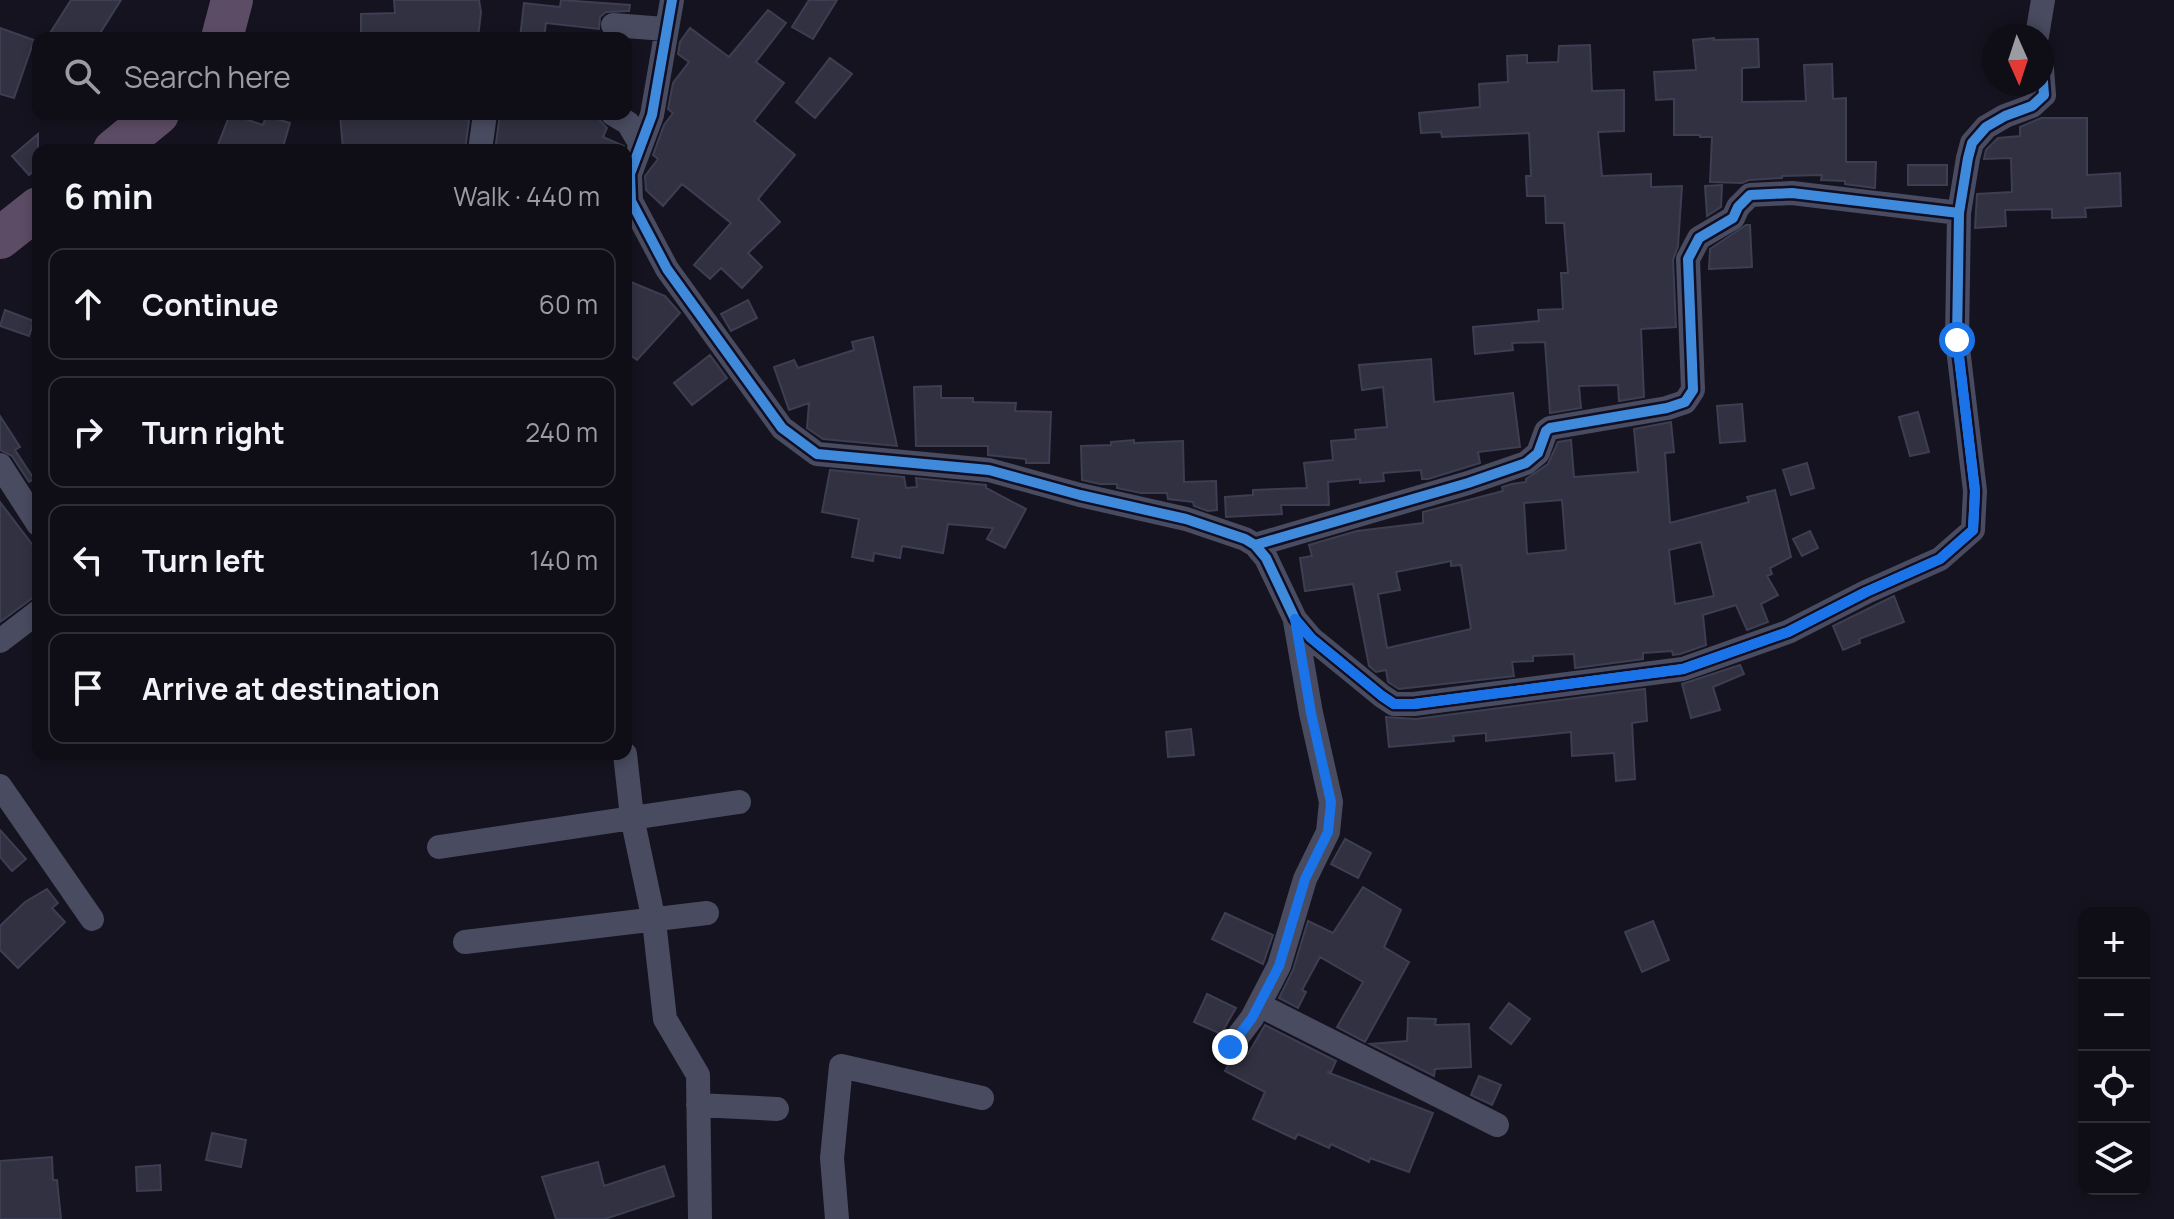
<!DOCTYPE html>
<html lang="en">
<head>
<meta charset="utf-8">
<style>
  :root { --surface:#0f0e17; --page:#1d1c24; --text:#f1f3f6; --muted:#9b9ca1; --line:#2f2e36 }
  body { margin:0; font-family:Manrope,sans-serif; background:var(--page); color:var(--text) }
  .controls { position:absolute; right:24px; bottom:24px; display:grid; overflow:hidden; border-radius:16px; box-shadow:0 4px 12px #0003 }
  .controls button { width:72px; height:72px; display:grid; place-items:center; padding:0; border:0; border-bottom:2px solid var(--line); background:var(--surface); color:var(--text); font:40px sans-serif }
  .compass { position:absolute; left:1982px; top:24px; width:72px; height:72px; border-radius:50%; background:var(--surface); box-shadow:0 4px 12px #0003; rotate:177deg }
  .stop { position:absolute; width:24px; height:24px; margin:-18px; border:6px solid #1a73e8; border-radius:50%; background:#fff }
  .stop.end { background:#1a73e8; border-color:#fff; box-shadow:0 2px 8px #0008 }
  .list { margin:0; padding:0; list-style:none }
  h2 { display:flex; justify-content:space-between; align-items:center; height:104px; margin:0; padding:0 32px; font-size:34px }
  h2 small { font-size:26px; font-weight:400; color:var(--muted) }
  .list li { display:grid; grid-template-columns:52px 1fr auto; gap:24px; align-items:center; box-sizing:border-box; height:112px; margin:0 16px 16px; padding:0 16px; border:2px solid var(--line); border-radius:16px }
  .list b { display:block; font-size:30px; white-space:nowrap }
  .list em { font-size:26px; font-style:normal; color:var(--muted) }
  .icon { flex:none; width:44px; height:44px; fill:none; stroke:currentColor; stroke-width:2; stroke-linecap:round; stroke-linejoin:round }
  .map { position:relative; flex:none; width:2174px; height:1219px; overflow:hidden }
  .search { position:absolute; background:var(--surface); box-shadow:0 4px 12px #0003; left:32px; top:32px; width:600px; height:88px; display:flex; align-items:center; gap:20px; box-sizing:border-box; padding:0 28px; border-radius:16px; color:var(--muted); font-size:30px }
  .panel { position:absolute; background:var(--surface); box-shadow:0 4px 12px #0003; left:32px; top:144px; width:600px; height:616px; border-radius:16px }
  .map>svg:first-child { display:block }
  .building { fill:#323141; stroke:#3e3e53; stroke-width:2; fill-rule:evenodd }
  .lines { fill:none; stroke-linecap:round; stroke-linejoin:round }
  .street { stroke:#494b60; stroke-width:24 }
  .highway { stroke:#5d4c65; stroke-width:42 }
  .cycleway-casing { stroke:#0f0e24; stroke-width:15 }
  .cycleway { stroke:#408adc; stroke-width:10 }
  .route { stroke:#1a73e8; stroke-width:10 }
</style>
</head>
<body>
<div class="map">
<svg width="2174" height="1219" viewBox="0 0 2174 1219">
  <rect width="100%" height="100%" fill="#14131f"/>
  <path class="building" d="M71,0H121L97,38H47Z
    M394,0H479L481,12L478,38H361V14L395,13Z
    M561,0L630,5L629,11L606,12L600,17L599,29L546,23L544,38H520L524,3L560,7Z
    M809,0H837L813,39L792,27Z
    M768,10L786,23L756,62L784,83L754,121L795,155L758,199L780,222L748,253L762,267L742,288L721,268L710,279L694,265L731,223L682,184L663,206L646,190L645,176L658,159L653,155L664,125L673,113L668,109L673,83L689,62L678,54L680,42L690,28L729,57Z
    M0,28L34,40L14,98L0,94Z
    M1714,38V40L1758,39L1759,67L1742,68V102L1806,101L1804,65L1832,64L1833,99L1846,98V162H1876L1875,188L1845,184V181L1821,180L1822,175L1782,176V178L1749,180L1742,183L1710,182L1712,137H1700V135H1674V99L1656,100L1654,72L1696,70L1693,40Z
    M1590,45L1592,91L1624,90V131L1598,132L1602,176L1651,174V187L1682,186L1678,246L1673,260L1676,327L1641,329L1644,397L1619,401L1618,385L1579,386L1581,408L1550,413L1545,342L1512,343L1513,350L1475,354L1473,327L1539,321L1538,310L1563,309L1561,273H1568L1564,223H1546L1545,196H1527L1526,176H1531L1529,133L1442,137L1441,132L1421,133L1419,113L1480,107L1479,84L1508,82L1507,56L1527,55V63L1558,62L1559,46Z
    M830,58L852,74L815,118L796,102Z
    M230,114L263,125L266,116L290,123L282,150H216Z
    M340,114H414L469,120L470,114L465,150H343Z
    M500,114H594L607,128L603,137L624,146L623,150H495Z
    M2041,118H2087V175L2120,173L2121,206L2085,208L2086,217L2052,218V209L2005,210L2006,226L1975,228L1977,194L2012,192L2011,158L1984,159L1986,150L1998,138L2020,136V127Z
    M38,134V167L29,175L12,156Z
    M1908,165H1947V185H1908Z
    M1722,185L1721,207L1707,216L1705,186Z
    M1746,225H1750L1752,267L1709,269L1710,249Z
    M626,280L665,296L680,313L637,360L626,352Z
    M748,300L757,318L731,331L721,314Z
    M5,310L34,321L29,336L0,326Z
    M873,337L897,446L823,439L807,428L809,403L789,410L774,367L794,360L798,368L854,350L852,342Z
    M710,355L727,378L692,405L674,383Z
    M1431,359L1434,402L1513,393L1520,447L1478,452L1480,463L1428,479H1422L1421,470L1383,473L1384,481L1360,483V479L1328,482L1329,505H1281L1282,514L1226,517L1225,497L1253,495V490L1307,488L1304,463L1333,460L1331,441L1356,439L1355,430L1387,427L1383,387L1362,390L1359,365Z
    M941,386V398H973V402L1016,403L1015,411L1051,412L1049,463H1026V459L988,455V446H916L914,387Z
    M1742,404L1745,441L1720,443L1717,406Z
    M1918,412L1929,452L1910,456L1899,417Z
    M0,416L20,447L15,450L34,479L29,482L12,456L0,450Z
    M1671,422L1674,452L1665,453L1670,523L1749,502L1747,497L1775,490L1791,557L1770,568L1772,574L1767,576L1778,595L1761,604L1768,622L1747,630L1736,605L1703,615L1706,645L1680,654L1673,655L1672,651L1643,653V659L1575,668L1574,654L1533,656V661L1512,662L1514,676L1399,689L1388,682L1386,670L1376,672L1369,666L1353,584L1305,591L1300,558L1312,556L1309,545L1357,531L1423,523V512L1503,491L1502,487L1512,484L1526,482V479L1548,464L1558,442L1571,440L1574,477L1638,472L1634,429ZM1562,500L1566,550L1527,554L1524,503ZM1701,542L1714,596L1675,604L1669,550ZM1451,561V566L1461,565L1471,629L1387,648L1378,594L1400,590L1396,572Z
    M1134,440V443L1183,441L1184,482L1216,481L1217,510L1208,511L1194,506L1193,502L1168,499L1167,493H1141L1117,488V484H1100L1082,480L1081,446L1111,445V442Z
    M1807,463L1814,488L1791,495L1783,470Z
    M830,470L904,477L906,488L917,487L916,478L986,485V488L1026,509L1005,548L987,539L993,528L948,524L943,553L902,546L900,558L874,553L873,561L852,557L859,519L822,512Z
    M0,502L38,552V594L0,622Z
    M1810,531L1818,548L1802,556L1793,539Z
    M1894,596L1904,622L1859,639L1860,643L1843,650L1833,626Z
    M1740,665L1744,674L1713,687L1720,710L1691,718L1682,684Z
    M1645,689L1647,721L1632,723L1635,779L1616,781L1614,753L1572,756L1571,732L1486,741V733L1453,736L1454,741L1389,747L1386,717L1416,719Z
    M1191,729L1194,755L1168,757L1166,732Z
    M0,830L26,859L12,871L0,857Z
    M1345,839L1371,853L1358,878L1331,864Z
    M1363,887L1401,910L1384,947L1409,962L1365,1042L1337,1027L1363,982L1320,957L1302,990L1306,992L1298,1008L1279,998L1293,970L1308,921L1333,933Z
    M47,889L58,903L52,908L65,922L18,968L0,950V926L25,902Z
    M1225,913L1273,935L1263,964L1212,939Z
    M1653,921L1669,960L1642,972L1625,932Z
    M1207,994L1236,1008L1221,1034L1194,1022Z
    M1509,1003L1530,1019L1511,1044L1490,1028Z
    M1408,1018L1436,1019L1435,1025L1469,1024L1471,1067L1435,1069L1434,1076L1370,1044L1407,1041Z
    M1265,1025L1336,1061L1331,1072H1327L1433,1113L1409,1172L1370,1158L1369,1162L1331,1144L1329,1148L1298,1134L1295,1139L1253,1119L1265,1092L1225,1071L1230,1062L1236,1060L1245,1053L1248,1054Z
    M1479,1076L1501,1085L1492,1105L1471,1095Z
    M212,1133L246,1140L241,1167L206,1160Z
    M52,1157L53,1180H57L61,1219H0V1161Z
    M598,1162L604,1186L664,1166L674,1196L605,1219H556L542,1177Z
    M160,1165L161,1190L137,1191L136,1167Z"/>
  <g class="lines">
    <path class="street" d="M672,0L652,115L630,174L631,201L667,269L782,428L817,454L989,470L1080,495L1186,519L1245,539L1255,545L1266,558L1295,619L1311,638L1382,696L1394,704H1414L1683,669L1788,632L1866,592L1940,559L1973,530L1975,491L1957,340L1959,213L1968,158L1972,143L1986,127L2005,116L2032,106L2044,95L2042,69
      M613,25L665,29
      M2037,36L2043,0
      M613,114L628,123L641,145
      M480,150L485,114
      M0,465L38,524
      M1255,545L1468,483L1526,463L1538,453L1546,431L1550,428L1667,408L1685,402L1693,390L1688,259L1699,238L1733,218L1738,207L1750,195L1792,193L1959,213
      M0,641L38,612
      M625,754L632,817L654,921L665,1019L698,1075L700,1219
      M0,786L92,919
      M439,847L739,802
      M465,942L707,913
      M1259,1005L1497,1125
      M1230,1047L1252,1018L1279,966L1305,879L1328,832L1331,802L1311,713L1295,621
      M698,1105L777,1109
      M837,1219L832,1158L841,1066L982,1098"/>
    <path class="highway" d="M222,38L232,0
      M114,150L158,114
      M0,238L38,208"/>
    <defs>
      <path id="cycleway" d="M672,0L652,115L630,174L631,201L667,269L782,428L817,454L989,470L1080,495L1186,519L1245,539L1255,545L1266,558L1295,619L1311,638L1382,696L1394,704H1414L1683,669L1788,632L1866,592L1940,559L1973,530L1975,491L1957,340L1959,213L1968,158L1972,143L1986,127L2005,116L2032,106L2044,95L2042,69
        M1255,545L1468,483L1526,463L1538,453L1546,431L1550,428L1667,408L1685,402L1693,390L1688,259L1699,238L1733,218L1738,207L1750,195L1792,193L1959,213"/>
    </defs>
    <use href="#cycleway" class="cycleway-casing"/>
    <use href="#cycleway" class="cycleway"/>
  </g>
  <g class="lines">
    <path class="route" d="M1230,1047L1252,1018L1279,966L1305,879L1328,832L1331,802L1311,713L1295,619L1311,638L1382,696L1394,704H1414L1683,669L1788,632L1866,592L1940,559L1973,530L1975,491L1957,340"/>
  </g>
</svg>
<div class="controls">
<button>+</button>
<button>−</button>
<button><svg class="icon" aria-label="locate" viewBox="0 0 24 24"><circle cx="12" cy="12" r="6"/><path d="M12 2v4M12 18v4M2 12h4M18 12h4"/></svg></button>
<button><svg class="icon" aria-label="layers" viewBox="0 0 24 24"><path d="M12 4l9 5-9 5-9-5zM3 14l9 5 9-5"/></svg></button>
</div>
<svg class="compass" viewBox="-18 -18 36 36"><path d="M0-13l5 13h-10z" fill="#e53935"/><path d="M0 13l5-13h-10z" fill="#9b9ca1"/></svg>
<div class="stop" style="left:1957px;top:340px"></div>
<div class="stop end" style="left:1230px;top:1047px"></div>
<div class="search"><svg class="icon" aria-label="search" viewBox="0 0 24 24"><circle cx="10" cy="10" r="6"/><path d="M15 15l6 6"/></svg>Search here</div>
<section class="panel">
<h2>6 min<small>Walk · 440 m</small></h2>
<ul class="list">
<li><svg class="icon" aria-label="ahead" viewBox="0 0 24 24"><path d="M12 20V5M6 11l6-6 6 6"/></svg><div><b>Continue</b></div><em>60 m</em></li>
<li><svg class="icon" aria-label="right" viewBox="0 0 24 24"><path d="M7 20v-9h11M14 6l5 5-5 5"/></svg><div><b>Turn right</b></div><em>240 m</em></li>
<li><svg class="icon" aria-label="left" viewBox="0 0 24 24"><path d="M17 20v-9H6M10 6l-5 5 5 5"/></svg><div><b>Turn left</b></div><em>140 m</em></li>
<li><svg class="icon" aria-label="arrive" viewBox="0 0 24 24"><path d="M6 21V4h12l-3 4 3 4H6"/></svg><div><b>Arrive at destination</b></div></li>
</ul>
</section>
</div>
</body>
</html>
